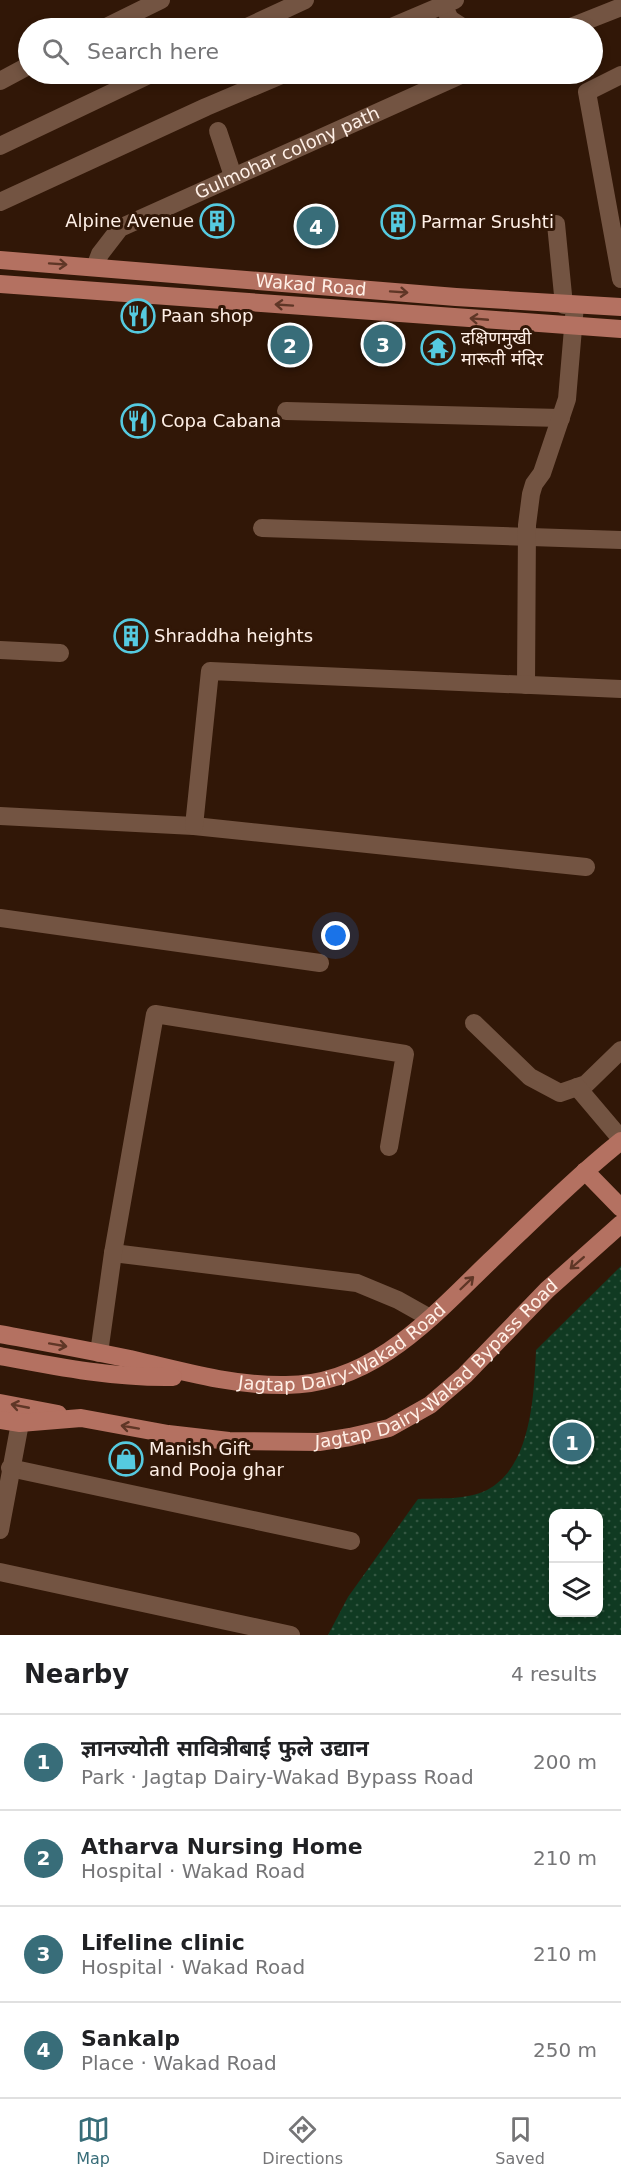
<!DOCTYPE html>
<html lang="en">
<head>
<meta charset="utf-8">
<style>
  :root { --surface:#fff; --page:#f2f2f2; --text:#202124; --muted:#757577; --line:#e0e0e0; --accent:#386d79 }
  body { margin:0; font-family:"DejaVu Sans","Noto Sans Devanagari",sans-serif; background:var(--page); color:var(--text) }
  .controls { position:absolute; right:18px; bottom:18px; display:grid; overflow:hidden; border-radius:12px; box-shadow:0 3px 9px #0003 }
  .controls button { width:54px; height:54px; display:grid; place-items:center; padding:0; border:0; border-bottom:2px solid var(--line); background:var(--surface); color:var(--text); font:30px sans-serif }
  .you { position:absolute; left:336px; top:936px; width:21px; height:21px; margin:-15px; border:4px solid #fff; border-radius:50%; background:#1a73e8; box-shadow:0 0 0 9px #1a73e833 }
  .badge { display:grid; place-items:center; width:39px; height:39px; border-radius:50%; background:var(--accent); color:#fff; font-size:20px; font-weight:700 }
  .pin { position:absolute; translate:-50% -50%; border:3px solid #fff; box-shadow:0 2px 6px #0006 }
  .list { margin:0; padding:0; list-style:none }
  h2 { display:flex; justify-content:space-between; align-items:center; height:78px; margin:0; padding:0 24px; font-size:26px }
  h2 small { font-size:20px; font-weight:400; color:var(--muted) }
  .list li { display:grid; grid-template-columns:39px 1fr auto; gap:18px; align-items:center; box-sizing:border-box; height:96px; padding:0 24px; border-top:2px solid var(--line) }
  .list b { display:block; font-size:22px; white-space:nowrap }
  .list p { margin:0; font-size:20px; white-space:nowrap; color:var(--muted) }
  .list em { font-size:20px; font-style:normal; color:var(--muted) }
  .icon { flex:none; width:33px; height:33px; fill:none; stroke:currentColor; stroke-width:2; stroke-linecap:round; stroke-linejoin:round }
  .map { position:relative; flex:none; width:621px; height:1635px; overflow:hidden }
  .search { position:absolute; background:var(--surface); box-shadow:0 3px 9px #0003; left:18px; right:18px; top:18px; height:66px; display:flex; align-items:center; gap:15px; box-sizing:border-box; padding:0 21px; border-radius:33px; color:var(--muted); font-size:22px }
  .sheet { height:462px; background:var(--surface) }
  nav { display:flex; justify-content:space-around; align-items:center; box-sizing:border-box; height:84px; border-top:2px solid var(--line); background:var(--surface); font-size:16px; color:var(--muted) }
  nav a { display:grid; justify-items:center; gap:3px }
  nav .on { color:var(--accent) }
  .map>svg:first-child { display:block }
  .park { fill:url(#park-dots); fill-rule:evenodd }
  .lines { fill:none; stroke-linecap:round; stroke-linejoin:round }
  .minor { stroke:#735442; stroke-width:18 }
  .primary { stroke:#b47161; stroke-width:18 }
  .oneway { stroke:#5f3626 }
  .labels { text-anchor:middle; stroke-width:6; stroke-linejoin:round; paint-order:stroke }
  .street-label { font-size:18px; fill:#fff0e7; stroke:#311707 }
  .poi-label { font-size:18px; fill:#fff0e7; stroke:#311707; text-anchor:start }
</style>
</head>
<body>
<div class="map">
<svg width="621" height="1635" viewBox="0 0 621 1635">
  <defs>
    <pattern id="park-dots" width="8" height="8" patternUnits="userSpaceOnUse" patternTransform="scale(1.5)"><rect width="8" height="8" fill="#103a22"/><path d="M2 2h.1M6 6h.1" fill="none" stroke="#345742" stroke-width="1.8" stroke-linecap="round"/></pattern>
  </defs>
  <rect width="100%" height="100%" fill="#311707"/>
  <path class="park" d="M621,1266V1635H328L348,1597L418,1499C440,1498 467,1500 487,1490C532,1467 534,1393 536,1350ZM554,1514H598V1612H554Z"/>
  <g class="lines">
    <g class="minor">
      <path d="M443,5L450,19L464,28"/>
      <path d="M104,28L161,0"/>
      <path d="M245,28L305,0"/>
      <path d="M389,28L455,0"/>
      <path d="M568,28L621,7"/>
      <path d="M621,75L587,92L621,279"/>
      <path d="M0,81L28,66"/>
      <path d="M218,131L233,176"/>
      <path d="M0,146L151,74"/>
      <path d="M0,202L206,107L284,74"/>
      <path d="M556,224L564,305"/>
      <path id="s1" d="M95,267L100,254L120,228L463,74"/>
      <path d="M286,411L561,418"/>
      <path d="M262,528L621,540"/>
      <path d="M0,650L60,653"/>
      <path d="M526,685L527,525L531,494L534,484L542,473L567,399L575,305"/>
      <path d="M0,816L194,826L586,867"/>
      <path d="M194,826L210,671L621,689"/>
      <path d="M0,918L320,963"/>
      <path d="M474,1023L530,1077L560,1093L586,1084L621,1050"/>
      <path d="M577,1087L621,1139"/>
      <path d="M113,1253L357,1283L398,1300L430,1318"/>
      <path d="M99,1353L113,1253L155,1014L405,1054L389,1147"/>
      <path d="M10,1468L351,1541"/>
      <path d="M0,1530L20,1423"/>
      <path d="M0,1572L291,1635"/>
    </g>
    <g class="primary">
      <path id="s2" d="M0,260L456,297L621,307"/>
      <path d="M0,284L621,329"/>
      <path d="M585,1171L621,1208"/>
      <path id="s3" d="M0,1334C43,1342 87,1350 130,1359C181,1371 233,1386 286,1385C373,1385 433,1316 490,1261C533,1220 575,1178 621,1141"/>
      <path d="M0,1356C58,1367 114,1378 173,1377"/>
      <path d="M0,1403L58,1414"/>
      <path id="s4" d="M0,1420L20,1423L81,1418L168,1434L229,1441L319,1442L350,1437L389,1428L430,1405L465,1375L547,1290L621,1224"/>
    </g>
  </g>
  <defs><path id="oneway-shaft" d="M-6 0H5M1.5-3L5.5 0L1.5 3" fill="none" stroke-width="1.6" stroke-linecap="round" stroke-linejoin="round" transform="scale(1.5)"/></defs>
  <g class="oneway">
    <use href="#oneway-shaft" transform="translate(58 264) rotate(4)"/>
    <use href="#oneway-shaft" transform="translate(399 292) rotate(4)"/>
    <use href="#oneway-shaft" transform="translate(284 305) rotate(-176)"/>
    <use href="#oneway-shaft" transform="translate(479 319) rotate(-175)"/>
    <use href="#oneway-shaft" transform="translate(577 1263) rotate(139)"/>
    <use href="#oneway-shaft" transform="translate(467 1283) rotate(-44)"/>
    <use href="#oneway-shaft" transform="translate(58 1345) rotate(10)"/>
    <use href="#oneway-shaft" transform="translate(20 1406) rotate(-169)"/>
    <use href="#oneway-shaft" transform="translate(130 1427) rotate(-170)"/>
  </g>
  <defs>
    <symbol id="building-ring" viewBox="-11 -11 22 22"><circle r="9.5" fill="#311707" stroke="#55cae0" stroke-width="1.5"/><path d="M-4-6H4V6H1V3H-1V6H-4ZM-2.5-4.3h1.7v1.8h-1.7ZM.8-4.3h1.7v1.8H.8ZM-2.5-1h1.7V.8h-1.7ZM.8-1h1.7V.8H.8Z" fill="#55cae0"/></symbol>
    <symbol id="restaurant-ring" viewBox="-11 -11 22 22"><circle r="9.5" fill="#311707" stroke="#55cae0" stroke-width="1.5"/><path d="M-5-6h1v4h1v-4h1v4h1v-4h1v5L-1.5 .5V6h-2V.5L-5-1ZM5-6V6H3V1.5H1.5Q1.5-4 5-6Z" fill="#55cae0"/></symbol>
    <symbol id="temple-ring" viewBox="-11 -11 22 22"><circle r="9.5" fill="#311707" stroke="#55cae0" stroke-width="1.5"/><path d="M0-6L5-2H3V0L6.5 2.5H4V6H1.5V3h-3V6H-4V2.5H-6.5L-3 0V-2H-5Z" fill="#55cae0"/></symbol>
    <symbol id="shop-ring" viewBox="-11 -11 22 22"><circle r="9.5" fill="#311707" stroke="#55cae0" stroke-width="1.5"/><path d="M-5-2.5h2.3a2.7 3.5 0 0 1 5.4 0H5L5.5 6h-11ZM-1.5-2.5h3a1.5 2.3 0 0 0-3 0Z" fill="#55cae0"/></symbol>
  </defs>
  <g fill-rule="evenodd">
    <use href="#building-ring" x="198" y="202" width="38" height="38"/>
    <use href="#building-ring" x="379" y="203" width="38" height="38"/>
    <use href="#restaurant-ring" x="119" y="297" width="38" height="38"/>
    <use href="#temple-ring" x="419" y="329" width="38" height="38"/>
    <use href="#restaurant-ring" x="119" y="402" width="38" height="38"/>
    <use href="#building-ring" x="112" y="617" width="38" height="38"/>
    <use href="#shop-ring" x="107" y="1440" width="38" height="38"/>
  </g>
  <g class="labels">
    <g class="street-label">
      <text dy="6" stroke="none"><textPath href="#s1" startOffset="230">Gulmohar colony path</textPath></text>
      <text dy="6" stroke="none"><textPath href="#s2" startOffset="312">Wakad Road</textPath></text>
      <text dy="6" stroke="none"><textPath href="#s3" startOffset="357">Jagtap Dairy-Wakad Road</textPath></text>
      <text dy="6" stroke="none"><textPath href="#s4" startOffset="466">Jagtap Dairy-Wakad Bypass Road</textPath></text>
    </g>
    <g class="poi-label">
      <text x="194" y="227" text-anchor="end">Alpine Avenue</text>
      <text x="421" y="228">Parmar Srushti</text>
      <text x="161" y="322">Paan shop</text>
      <text x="461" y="344">दक्षिणमुखी<tspan x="461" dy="21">मारूती मंदिर</tspan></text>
      <text x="161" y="427">Copa Cabana</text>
      <text x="154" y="642">Shraddha heights</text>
      <text x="149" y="1455">Manish Gift<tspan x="149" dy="21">and Pooja ghar</tspan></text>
    </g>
  </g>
</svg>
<div class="controls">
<button><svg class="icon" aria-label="locate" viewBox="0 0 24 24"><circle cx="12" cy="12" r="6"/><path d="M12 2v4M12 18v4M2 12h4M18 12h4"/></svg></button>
<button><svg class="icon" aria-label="layers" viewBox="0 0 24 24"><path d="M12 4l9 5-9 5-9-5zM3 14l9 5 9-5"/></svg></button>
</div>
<div class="you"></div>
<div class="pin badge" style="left:572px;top:1442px">1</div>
<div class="pin badge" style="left:290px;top:345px">2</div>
<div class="pin badge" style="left:383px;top:344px">3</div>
<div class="pin badge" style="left:316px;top:226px">4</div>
<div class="search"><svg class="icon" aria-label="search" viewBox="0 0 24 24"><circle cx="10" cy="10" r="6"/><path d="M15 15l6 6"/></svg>Search here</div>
</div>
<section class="sheet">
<h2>Nearby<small>4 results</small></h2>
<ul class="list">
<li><span class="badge">1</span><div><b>ज्ञानज्योती सावित्रीबाई फुले उद्यान</b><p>Park · Jagtap Dairy-Wakad Bypass Road</p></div><em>200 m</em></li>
<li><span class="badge">2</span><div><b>Atharva Nursing Home</b><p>Hospital · Wakad Road</p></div><em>210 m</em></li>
<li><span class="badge">3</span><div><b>Lifeline clinic</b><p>Hospital · Wakad Road</p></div><em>210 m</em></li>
<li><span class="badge">4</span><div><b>Sankalp</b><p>Place · Wakad Road</p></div><em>250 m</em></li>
</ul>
</section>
<nav>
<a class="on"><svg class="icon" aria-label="map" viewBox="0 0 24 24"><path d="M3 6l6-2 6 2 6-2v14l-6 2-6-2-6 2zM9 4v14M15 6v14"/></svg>Map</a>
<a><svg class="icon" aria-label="directions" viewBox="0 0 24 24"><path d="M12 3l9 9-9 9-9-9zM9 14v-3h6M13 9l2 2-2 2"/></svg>Directions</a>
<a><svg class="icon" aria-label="saved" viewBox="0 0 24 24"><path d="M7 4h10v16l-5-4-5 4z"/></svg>Saved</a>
</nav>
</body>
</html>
